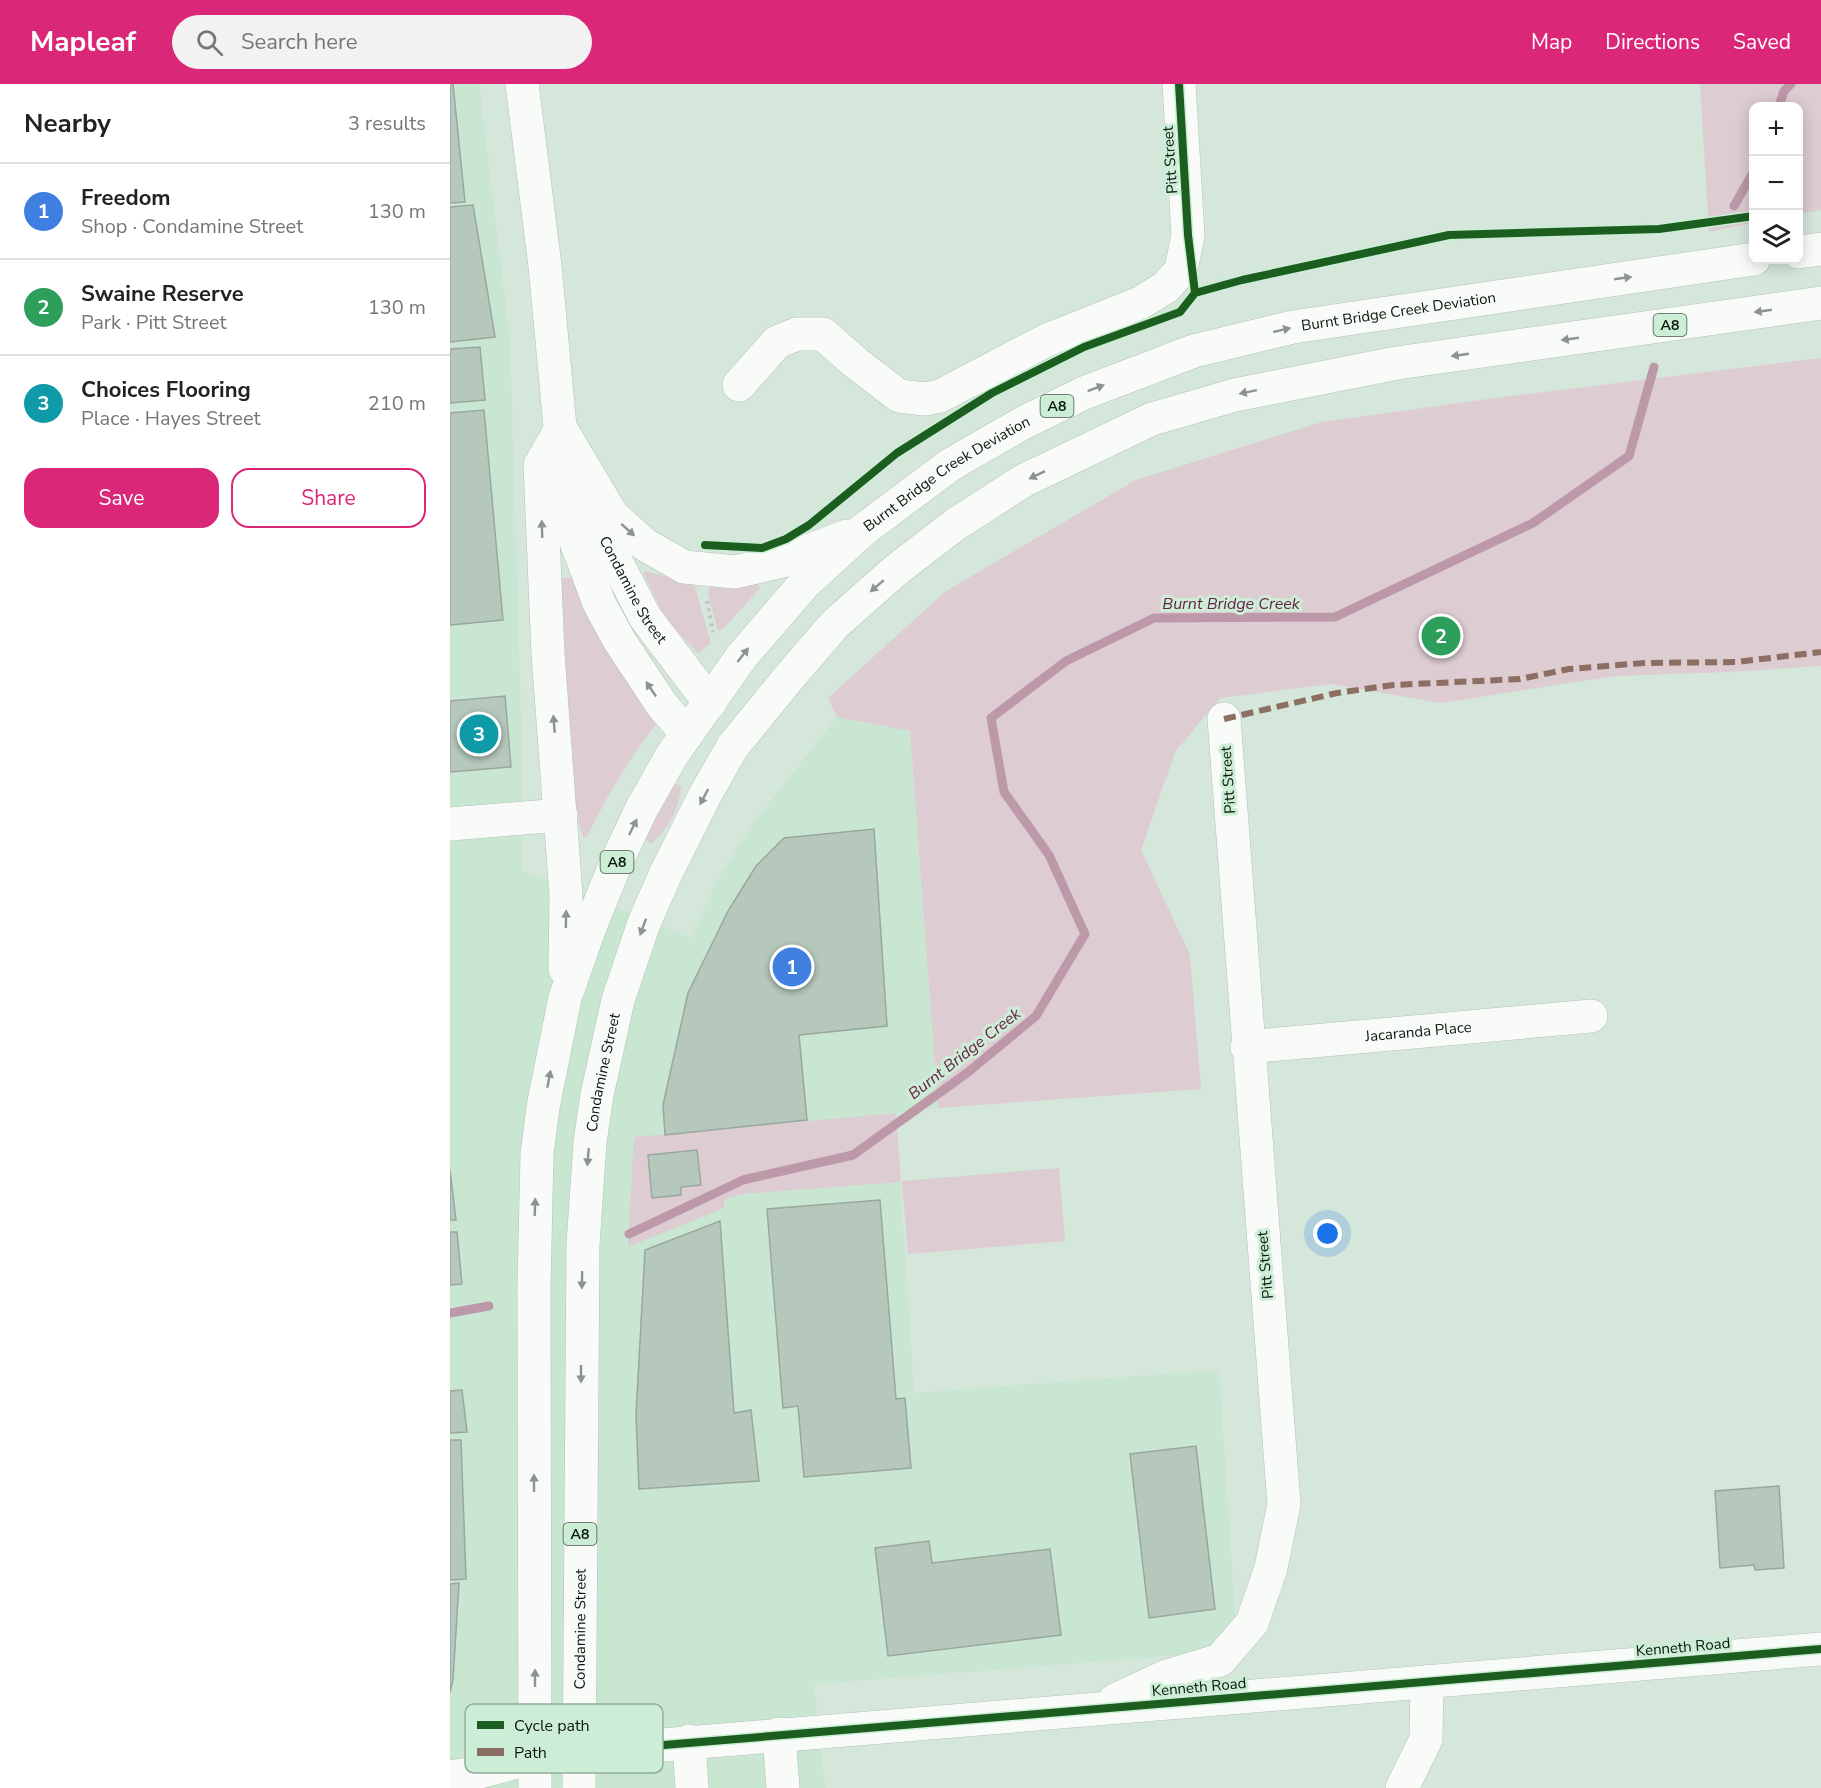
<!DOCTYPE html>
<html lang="en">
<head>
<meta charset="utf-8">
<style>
  :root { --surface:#fff; --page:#f2f2f2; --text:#222; --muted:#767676; --line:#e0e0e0; --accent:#db2777 }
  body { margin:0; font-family:"Nunito Sans",sans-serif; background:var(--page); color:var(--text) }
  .controls { position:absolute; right:18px; top:18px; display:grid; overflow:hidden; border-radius:12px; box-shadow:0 3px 15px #0003 }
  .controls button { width:54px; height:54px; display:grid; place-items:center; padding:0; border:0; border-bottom:2px solid var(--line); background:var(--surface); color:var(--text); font:30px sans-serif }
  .you { position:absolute; left:878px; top:1150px; width:21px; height:21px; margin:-15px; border:4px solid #fff; border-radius:50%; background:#1a73e8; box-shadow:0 0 0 9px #1a73e833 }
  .badge { display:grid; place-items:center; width:39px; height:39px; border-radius:50%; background:var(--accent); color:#fff; font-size:20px; font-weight:700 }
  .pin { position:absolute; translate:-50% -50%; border:3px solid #fff; box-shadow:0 2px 6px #0006 }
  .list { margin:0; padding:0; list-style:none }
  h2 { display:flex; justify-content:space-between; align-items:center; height:78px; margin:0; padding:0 24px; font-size:26px }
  h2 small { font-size:20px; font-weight:400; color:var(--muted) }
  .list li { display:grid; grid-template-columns:39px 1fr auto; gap:18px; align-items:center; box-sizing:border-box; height:96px; padding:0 24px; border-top:2px solid var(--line) }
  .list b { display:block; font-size:22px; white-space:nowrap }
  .list p { margin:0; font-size:20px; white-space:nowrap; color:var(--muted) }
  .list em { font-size:20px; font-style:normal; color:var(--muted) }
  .actions { display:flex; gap:12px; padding:18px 24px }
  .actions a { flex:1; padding:14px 0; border:2px solid var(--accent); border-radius:18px; text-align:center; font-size:21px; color:var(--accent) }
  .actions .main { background:var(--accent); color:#fff }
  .icon { flex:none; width:33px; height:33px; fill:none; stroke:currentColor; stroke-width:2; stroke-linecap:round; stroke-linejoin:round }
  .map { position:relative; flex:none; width:1371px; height:1704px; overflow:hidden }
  header { display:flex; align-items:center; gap:36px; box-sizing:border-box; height:84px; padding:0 30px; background:var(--accent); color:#fff }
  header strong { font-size:28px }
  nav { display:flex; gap:33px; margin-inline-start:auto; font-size:21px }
  .search { width:420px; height:54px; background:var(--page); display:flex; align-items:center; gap:15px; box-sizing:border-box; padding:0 21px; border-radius:33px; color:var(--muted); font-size:22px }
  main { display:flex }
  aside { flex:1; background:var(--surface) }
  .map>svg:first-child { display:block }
  .built { fill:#c8e6d1 }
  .green { fill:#ddccd2; fill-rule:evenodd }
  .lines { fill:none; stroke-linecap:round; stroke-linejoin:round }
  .stream { stroke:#bd98a9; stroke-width:9 }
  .building { fill:#b5c8bb; stroke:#9aa79e; stroke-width:1.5 }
  .minor-casing { stroke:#b5c2b8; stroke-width:34 }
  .major-casing { stroke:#b5c2b8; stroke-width:34 }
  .highway-casing { stroke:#b5c2b8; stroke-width:34 }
  .path { stroke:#c0c7c2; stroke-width:4; stroke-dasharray:3 4.5; stroke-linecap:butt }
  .minor { stroke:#f9fbf9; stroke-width:33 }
  .major { stroke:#f9fbf9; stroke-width:33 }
  .highway { stroke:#f9fbf9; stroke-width:33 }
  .quiet { stroke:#8d6e63; stroke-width:6; stroke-dasharray:12 6; stroke-linecap:butt }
  .cycleway-casing { stroke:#cdeed6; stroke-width:11 }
  .cycleway { stroke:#1b5e20; stroke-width:8 }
  .oneway { fill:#8d948f }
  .labels { text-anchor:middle; stroke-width:6; stroke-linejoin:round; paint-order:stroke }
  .shield { fill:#cdeed6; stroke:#445749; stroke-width:1.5 }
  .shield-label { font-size:14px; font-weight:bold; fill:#0a160d }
  .street-label { font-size:15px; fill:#0a160d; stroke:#cdeed6 }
  .water-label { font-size:16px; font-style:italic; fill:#692049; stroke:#cdeed6 }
  .key { fill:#cdeed6; stroke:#92ad9a; stroke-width:1.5 }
  .key-label { font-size:16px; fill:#0a160d }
</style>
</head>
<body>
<header>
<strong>Mapleaf</strong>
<div class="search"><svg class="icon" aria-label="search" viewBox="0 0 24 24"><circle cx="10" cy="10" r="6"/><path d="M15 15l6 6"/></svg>Search here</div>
<nav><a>Map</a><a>Directions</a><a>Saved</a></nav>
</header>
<main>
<aside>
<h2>Nearby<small>3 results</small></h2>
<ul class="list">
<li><span class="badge" style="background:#3f7fe0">1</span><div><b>Freedom</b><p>Shop · Condamine Street</p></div><em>130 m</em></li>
<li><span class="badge" style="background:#2e9e5b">2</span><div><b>Swaine Reserve</b><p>Park · Pitt Street</p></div><em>130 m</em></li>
<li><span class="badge" style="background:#0f9aa8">3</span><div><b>Choices Flooring</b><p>Place · Hayes Street</p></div><em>210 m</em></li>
</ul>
<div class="actions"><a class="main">Save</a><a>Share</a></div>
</aside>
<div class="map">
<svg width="1371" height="1704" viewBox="0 0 1371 1704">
  <rect width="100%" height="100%" fill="#d5e6da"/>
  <path class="built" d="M0,0H29L60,259L72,671V786L241,854L267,797L303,740L387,633L460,647L488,1024L446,1029L464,1309L769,1286L786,1548L758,1569L364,1600L375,1704H0Z"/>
  <path class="green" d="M1250,0H1371V126L1349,130L1348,22H1304L1303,139L1259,148Z
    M1371,274V582L1279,588L1165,592L991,619L880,600L770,614L725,668L691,766L740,871L751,1005L488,1024L460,647L387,633L378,614L496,507L686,396L872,338L1045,314Z
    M195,487L244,500L261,559L248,569L216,536L193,489Z
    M111,494H123L207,639C179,675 156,713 137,753H133L123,719Z
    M307,499L310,504L273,545L268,547L258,509L260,503C277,505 291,506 307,499Z
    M224,699L232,703C225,733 222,737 202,760L193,755Z
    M446,1029L451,1098L293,1110L274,1116V1124L178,1163L184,1053ZM247,1066L251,1101L231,1103L202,1114L198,1071Z
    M609,1084L615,1157L458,1170L452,1097Z"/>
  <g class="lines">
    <path class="stream" d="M1329,22L1334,7L1341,0
      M1284,122L1304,87
      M179,1150L293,1096L403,1071L517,989L586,932L635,850L599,771L554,708L541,634L616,577L704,534L885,533L1083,439L1179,372L1204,283
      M0,1229L39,1222"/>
  </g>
  <path class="building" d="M0,0H3L15,118L0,119Z
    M23,121L45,253L0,258V123Z
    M30,263L35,316L0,319V265Z
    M34,326L53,536L0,541V329Z
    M55,612L61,683L0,688V617Z
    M424,745L437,942L349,951L357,1036L215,1051L213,1021L238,909L278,827L306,782L334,754Z
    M247,1066L251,1101L231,1103V1111L202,1114L198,1071Z
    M0,1086L6,1136H0Z
    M430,1116L446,1315L455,1314L461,1384L354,1393L348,1322L333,1324L317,1125Z
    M270,1137L284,1329L301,1326L309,1397L189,1405L186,1331L195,1166Z
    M0,1148H7L12,1200L0,1201Z
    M12,1306L17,1348L0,1349V1307Z
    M0,1356H11L16,1495L0,1496Z
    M746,1362L765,1525L699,1534L680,1370Z
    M1329,1402L1334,1484L1305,1486L1304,1481L1270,1484L1265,1407Z
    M479,1457L482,1479L600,1465L611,1551L438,1572L425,1464Z
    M9,1499L3,1596L0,1608V1500Z"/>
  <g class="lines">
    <defs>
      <g id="minor">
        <path d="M289,301L327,258L347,250H373L406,279L449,312L475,315L490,312L597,256L690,219L716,203L731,186L738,151L729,0"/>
        <path d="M0,740L111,731"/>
        <path id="s1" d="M797,963L1141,932"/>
        <path d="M665,1616L717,1592L770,1576L802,1539L821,1484L834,1420L774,635"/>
        <path d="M329,1650L333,1704"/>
        <path d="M239,1657L242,1704"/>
        <path d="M129,1668L1371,1565"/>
        <path d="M952,1704L976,1655L977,1598"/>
      </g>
      <g id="major">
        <path d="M72,0L95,182L119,439L149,519L169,556L212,621L237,650"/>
        <path id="s2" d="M127,389L140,427L195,533L260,619"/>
        <path d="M0,1693L26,1689L85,1673L129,1668"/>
      </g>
      <g id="highway">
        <path d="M1348,168L1371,165"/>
        <path d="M115,885L116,811L98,570L90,381L111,345L162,431L194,460L234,483L285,488L332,477L397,452"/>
        <path id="s3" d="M85,1704L84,1202L87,1070L93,1023L115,914L140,843L166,779L192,724L222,671L292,572L355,499L413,446L500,381L571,340L634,309L744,267L843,243L1304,175"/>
        <path id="s4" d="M129,1704L133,1161L140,1058L147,1011L168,916L194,839L216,789L255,711L283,662L341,591L385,540L446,486L506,440L573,397L702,335L785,311L947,279L1371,219"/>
      </g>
    </defs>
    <use href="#minor" class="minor-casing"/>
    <use href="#major" class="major-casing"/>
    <use href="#highway" class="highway-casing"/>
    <path class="path" d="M257,517L263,548"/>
    <use href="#minor" class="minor"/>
    <use href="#major" class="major"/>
    <use href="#highway" class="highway"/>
    <path class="quiet" d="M774,635L887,609L943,601L1070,595L1119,585L1194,579L1286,578L1371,568"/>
    <defs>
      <path id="cycleway" d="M729,0L738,151L745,209
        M255,461L312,464L336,455L359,441L447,369L542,309L634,263L730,228L745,209L792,196L999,151L1209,145L1304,132
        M129,1668L1371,1565"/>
    </defs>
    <use href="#cycleway" class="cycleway-casing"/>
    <use href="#cycleway" class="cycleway"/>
  </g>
  <defs><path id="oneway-solid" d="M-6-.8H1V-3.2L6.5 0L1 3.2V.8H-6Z" transform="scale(1.5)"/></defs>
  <g class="oneway">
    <use href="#oneway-solid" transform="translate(1173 194) rotate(-8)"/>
    <use href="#oneway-solid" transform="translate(1313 227) rotate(172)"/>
    <use href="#oneway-solid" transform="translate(832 246) rotate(-13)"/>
    <use href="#oneway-solid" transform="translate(1120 255) rotate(172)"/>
    <use href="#oneway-solid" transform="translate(1010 271) rotate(172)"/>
    <use href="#oneway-solid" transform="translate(646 304) rotate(-21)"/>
    <use href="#oneway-solid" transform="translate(798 308) rotate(168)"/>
    <use href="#oneway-solid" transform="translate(587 391) rotate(154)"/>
    <use href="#oneway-solid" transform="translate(92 445) rotate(-92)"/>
    <use href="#oneway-solid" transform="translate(178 446) rotate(42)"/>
    <use href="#oneway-solid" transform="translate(427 502) rotate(139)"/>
    <use href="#oneway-solid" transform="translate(293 571) rotate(-52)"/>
    <use href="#oneway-solid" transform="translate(201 605) rotate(-124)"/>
    <use href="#oneway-solid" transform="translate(104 640) rotate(-95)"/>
    <use href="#oneway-solid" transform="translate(254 713) rotate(118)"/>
    <use href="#oneway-solid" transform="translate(183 743) rotate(-64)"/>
    <use href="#oneway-solid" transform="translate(116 835) rotate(-89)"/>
    <use href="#oneway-solid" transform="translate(193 843) rotate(110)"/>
    <use href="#oneway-solid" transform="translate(99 995) rotate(-79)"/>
    <use href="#oneway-solid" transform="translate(138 1073) rotate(95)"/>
    <use href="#oneway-solid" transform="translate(85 1123) rotate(-88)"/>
    <use href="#oneway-solid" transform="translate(132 1196) rotate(91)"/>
    <use href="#oneway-solid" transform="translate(131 1290) rotate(90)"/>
    <use href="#oneway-solid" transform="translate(84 1399) rotate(-90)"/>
    <use href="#oneway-solid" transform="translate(85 1594) rotate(-90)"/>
  </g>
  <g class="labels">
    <g class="shield">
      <rect x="1203.5" y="230" width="33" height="22" rx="4.5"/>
      <rect x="590.5" y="311" width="33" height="22" rx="4.5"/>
      <rect x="150.5" y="767" width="33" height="22" rx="4.5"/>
      <rect x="113.5" y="1439" width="33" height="22" rx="4.5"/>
    </g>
    <g class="shield-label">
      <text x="1220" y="246">A8</text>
      <text x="607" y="327">A8</text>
      <text x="167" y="783">A8</text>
      <text x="130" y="1455">A8</text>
    </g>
    <g class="street-label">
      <text transform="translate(720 76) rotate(-94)" y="5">Pitt Street</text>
      <text dy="5" stroke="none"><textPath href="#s3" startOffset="1942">Burnt Bridge Creek Deviation</textPath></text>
      <text dy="5" stroke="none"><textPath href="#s3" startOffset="1456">Burnt Bridge Creek Deviation</textPath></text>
      <text dy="5" stroke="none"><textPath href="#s2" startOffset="130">Condamine Street</textPath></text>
      <text transform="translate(778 696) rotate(-94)" y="5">Pitt Street</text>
      <text dy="5" stroke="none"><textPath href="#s1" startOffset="172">Jacaranda Place</textPath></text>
      <text dy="5" stroke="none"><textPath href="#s4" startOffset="717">Condamine Street</textPath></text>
      <text transform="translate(815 1181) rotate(-95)" y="5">Pitt Street</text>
      <text dy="5" stroke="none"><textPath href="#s4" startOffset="159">Condamine Street</textPath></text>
      <text transform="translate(1233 1563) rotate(-5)" y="5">Kenneth Road</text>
      <text transform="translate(749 1603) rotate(-5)" y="5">Kenneth Road</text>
    </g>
    <g class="water-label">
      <text x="781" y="525">Burnt Bridge Creek</text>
      <text transform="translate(514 969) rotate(-38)" y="6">Burnt Bridge Creek</text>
    </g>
  </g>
  <rect x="15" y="1620" width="198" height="69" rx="9" class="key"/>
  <rect x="27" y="1637" width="27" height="8" fill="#1b5e20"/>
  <rect x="27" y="1664" width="27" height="8" fill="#8d6e63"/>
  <g class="key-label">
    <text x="64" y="1647">Cycle path</text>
    <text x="64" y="1674">Path</text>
  </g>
</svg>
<div class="controls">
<button>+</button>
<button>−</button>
<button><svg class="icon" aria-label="layers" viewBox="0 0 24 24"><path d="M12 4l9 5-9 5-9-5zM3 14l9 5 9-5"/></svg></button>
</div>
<div class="you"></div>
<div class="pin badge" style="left:342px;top:883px;background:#3f7fe0">1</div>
<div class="pin badge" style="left:991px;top:552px;background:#2e9e5b">2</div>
<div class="pin badge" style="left:29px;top:650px;background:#0f9aa8">3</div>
</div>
</main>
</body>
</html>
